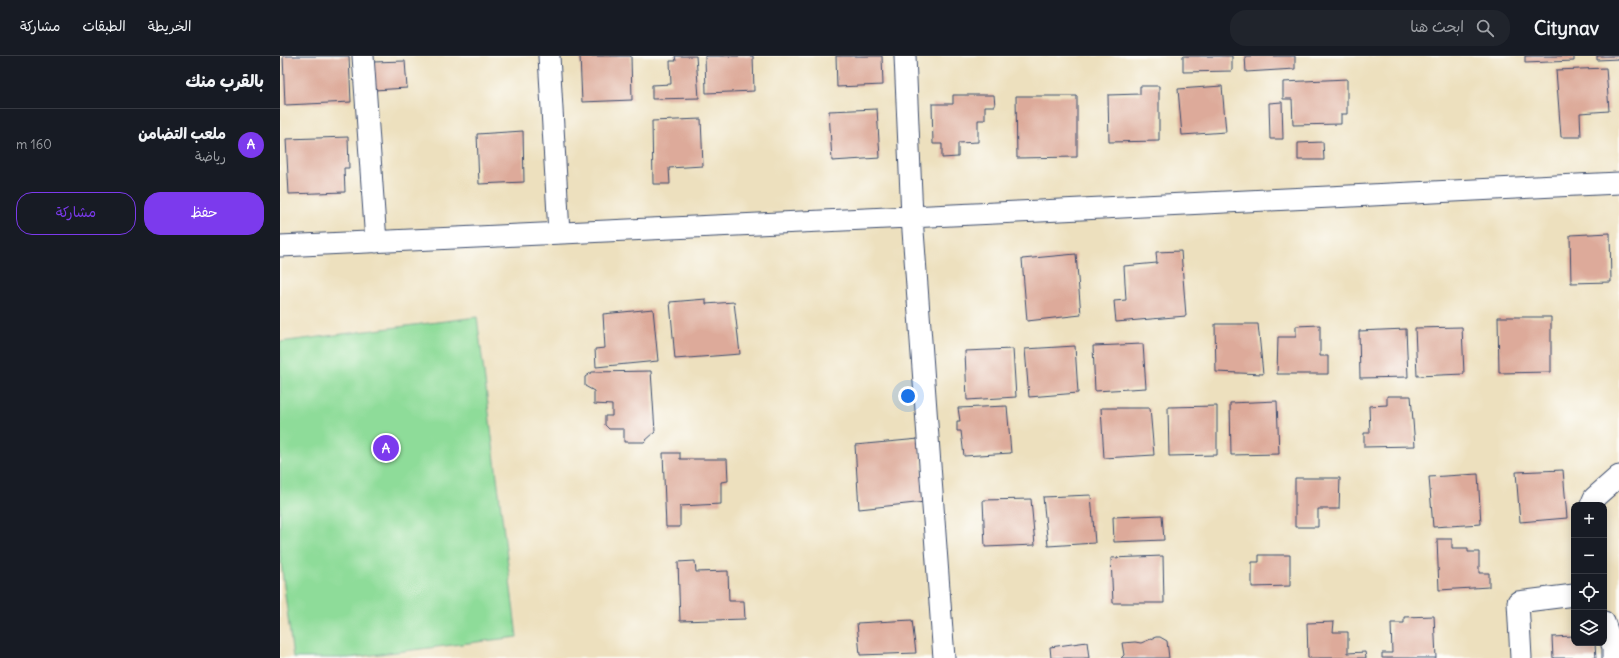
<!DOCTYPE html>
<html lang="ar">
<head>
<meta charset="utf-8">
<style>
  :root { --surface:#171b24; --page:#20242c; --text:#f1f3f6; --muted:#9ea1a6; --line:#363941; --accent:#7c3aed }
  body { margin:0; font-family:Delius,"Playpen Sans Arabic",sans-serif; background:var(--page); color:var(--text); direction:rtl }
  .controls { position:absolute; right:12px; bottom:12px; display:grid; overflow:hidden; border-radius:8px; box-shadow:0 2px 10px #0003 }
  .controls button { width:36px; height:36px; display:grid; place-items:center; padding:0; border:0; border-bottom:1px solid var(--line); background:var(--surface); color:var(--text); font:20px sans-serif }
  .you { position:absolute; left:628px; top:340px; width:14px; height:14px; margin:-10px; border:3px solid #fff; border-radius:50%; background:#1a73e8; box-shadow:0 0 0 6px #1a73e833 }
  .badge { display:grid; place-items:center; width:26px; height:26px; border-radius:50%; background:var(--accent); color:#fff; font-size:13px; font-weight:700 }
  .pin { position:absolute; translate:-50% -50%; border:2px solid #fff; box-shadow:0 1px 4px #0006 }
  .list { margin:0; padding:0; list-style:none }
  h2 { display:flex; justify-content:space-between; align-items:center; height:52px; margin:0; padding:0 16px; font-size:17px }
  h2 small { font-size:13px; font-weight:400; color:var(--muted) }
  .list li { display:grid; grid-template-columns:26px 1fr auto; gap:12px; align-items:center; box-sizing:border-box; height:72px; padding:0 16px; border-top:1px solid var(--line) }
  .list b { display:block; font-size:15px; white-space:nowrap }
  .list p { margin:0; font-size:13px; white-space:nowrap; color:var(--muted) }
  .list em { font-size:13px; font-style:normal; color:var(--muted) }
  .actions { display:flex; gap:8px; padding:12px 16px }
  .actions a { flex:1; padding:9px 0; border:1px solid var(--accent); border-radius:16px; text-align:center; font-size:14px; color:var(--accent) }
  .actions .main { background:var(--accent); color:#fff }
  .icon { flex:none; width:22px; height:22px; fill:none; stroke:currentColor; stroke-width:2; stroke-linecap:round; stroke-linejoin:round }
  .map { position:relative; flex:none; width:1339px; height:602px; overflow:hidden; direction:ltr }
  header { display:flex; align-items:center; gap:24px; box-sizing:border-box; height:56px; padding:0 20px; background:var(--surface); border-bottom:1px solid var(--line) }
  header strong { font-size:19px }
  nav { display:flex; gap:22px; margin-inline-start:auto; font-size:14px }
  .search { width:280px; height:36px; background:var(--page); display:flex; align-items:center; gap:10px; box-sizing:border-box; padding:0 14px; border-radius:16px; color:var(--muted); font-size:15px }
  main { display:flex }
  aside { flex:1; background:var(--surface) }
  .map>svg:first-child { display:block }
  .green { fill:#8edc99; stroke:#54867c }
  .building { fill:#ddaa9a }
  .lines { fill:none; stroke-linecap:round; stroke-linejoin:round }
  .minor-casing { stroke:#3a4a6c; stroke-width:23 }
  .minor { stroke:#fff; stroke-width:21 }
</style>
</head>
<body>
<header>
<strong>Citynav</strong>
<div class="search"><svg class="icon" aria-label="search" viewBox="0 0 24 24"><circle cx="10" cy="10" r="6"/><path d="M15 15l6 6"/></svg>ابحث هنا</div>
<nav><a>الخريطة</a><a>الطبقات</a><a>مشاركة</a></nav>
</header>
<main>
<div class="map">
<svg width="1339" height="602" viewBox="0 0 1339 602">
  <rect width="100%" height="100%" fill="#fdfcf7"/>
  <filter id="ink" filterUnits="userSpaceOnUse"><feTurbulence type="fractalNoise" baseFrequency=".025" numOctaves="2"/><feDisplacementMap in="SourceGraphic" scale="8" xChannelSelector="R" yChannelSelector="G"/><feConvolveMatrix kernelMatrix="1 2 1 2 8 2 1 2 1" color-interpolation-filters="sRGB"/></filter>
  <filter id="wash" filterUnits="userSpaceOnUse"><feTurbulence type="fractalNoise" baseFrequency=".012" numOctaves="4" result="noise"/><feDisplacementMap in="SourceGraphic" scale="16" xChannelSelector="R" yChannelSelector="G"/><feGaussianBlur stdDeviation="0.9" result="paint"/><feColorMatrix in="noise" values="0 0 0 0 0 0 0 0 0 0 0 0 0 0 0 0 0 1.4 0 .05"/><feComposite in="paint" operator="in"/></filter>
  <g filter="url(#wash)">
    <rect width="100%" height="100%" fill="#ede0be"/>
    <path class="green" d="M197,261L237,581L68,602H13L0,498V286Z"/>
    <g id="blocks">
      <path class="building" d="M3,0H69L71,46L5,49Z
        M300,0H351L352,44L302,46Z
        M395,0H416L419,42L372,43V29L391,28L390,5H396Z
        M425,0H473L474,35L426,37Z
        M556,0H602L603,29L557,31Z
        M903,0H952V15L903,16Z
        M965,0H1015V13L966,16Z
        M1245,0H1294V5L1245,7Z
        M1317,0H1339V3L1317,4Z
        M125,5L127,32L94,34L93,6Z
        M1326,12L1329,55L1300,57L1301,81H1281L1276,14Z
        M1067,23V58H1061V68L1013,69L1012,43H1003V26Z
        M860,30H879V85L829,86L828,39L860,38Z
        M942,30L946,76L902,79L898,33Z
        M673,39H714L715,50H705V64H698V86L678,87V101L662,102V88H653L652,48H673Z
        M736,40H797V101L737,102Z
        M1002,46L1003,83H990L989,47Z
        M597,53L600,102L552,105L549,55Z
        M421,63L423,110L389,112L390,128H373L372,65Z
        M243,75L244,126L199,128L197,78Z
        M68,81L69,112H64L65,136L9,138L6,83Z
        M1043,86L1044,104H1018V87Z
        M1330,177L1331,226L1291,227L1290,179Z
        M901,195L906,260L836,266L834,245L846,244L844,210L877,207L876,196Z
        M796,198L801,259L747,265L742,203Z
        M426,243V248L454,246L460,298L395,303L390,246Z
        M373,253L378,305L316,311L315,293L325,292L323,258Z
        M1218,261H1271V316L1219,317Z
        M935,268H978L983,318L936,316Z
        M1040,269V300H1048V318H997L998,281H1016V270Z
        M1182,271L1184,318L1137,320L1135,272Z
        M1126,273L1128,321L1080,322L1079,275Z
        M863,288L866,332L815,335L813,290Z
        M795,290L798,337L749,341L745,293Z
        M733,293L736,341L687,344L685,295Z
        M371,315L375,376L364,386H344V373H329L325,369V360H332V349L314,348V335L305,330V321L312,316Z
        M1107,340H1131L1135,390L1084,391V377H1090L1089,350L1107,349Z
        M997,345L999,398L951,399L950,347Z
        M727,350L731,397L684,400L681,375H677V365H680L678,352Z
        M937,350V399L889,400L888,351Z
        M821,352H870L874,399L824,402Z
        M639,383L645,446L579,453L575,389Z
        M383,397H400V403H447L448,425L441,426V448L400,450V471H386Z
        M1283,414L1287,462L1240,466L1236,416Z
        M1198,418L1201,468L1153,471L1149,421Z
        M1015,422H1060L1059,453H1038V471H1015Z
        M811,439L815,487L768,490L763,441Z
        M751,443L755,489L705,491L703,444Z
        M882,459L884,484L834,486L833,461Z
        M1157,483H1172V492H1188V496H1199V517H1209V531L1159,534Z
        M979,499H1010V530L972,531V506H979Z
        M883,500L884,547H833L831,502Z
        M415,505L416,516L448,515L449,545H464L465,563L400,565L398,506Z
        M1154,560L1156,602H1102V597H1112L1111,567H1124V561Z
        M632,564L636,597L580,599L577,567Z
        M1054,566L1053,576H1068V597L1085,596L1086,602H1028L1027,567Z
        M1294,580V587H1315L1316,602H1273L1272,581Z
        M876,581H880L887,585L889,602H841L844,599L842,587L855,586L861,587Z
        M807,586L809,602H771L770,591Z"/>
    </g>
  </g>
  <g filter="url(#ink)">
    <use href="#blocks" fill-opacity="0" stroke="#3a4a6c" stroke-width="1"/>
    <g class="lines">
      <defs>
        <path id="minor" d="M83,0L96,186
          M269,0L279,177
          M625,0L632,161L664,602
          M0,190L760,155L1339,127
          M1311,449L1314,442L1339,420
          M1324,566L1333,591V602
          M1241,602L1238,546L1294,539"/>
      </defs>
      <use href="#minor" class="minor-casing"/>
      <use href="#minor" class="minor"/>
    </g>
  </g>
</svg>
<div class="controls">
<button>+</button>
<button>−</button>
<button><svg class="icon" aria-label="locate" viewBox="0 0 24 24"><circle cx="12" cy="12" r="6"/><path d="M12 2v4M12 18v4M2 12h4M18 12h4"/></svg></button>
<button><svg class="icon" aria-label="layers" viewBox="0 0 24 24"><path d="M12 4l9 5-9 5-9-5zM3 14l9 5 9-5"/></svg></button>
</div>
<div class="you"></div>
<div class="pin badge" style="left:106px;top:392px">A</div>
</div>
<aside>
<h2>بالقرب منك<small></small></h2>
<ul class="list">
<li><span class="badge">A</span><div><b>ملعب التضامن</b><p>رياضة</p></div><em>160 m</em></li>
</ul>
<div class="actions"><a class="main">حفظ</a><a>مشاركة</a></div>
</aside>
</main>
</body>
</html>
